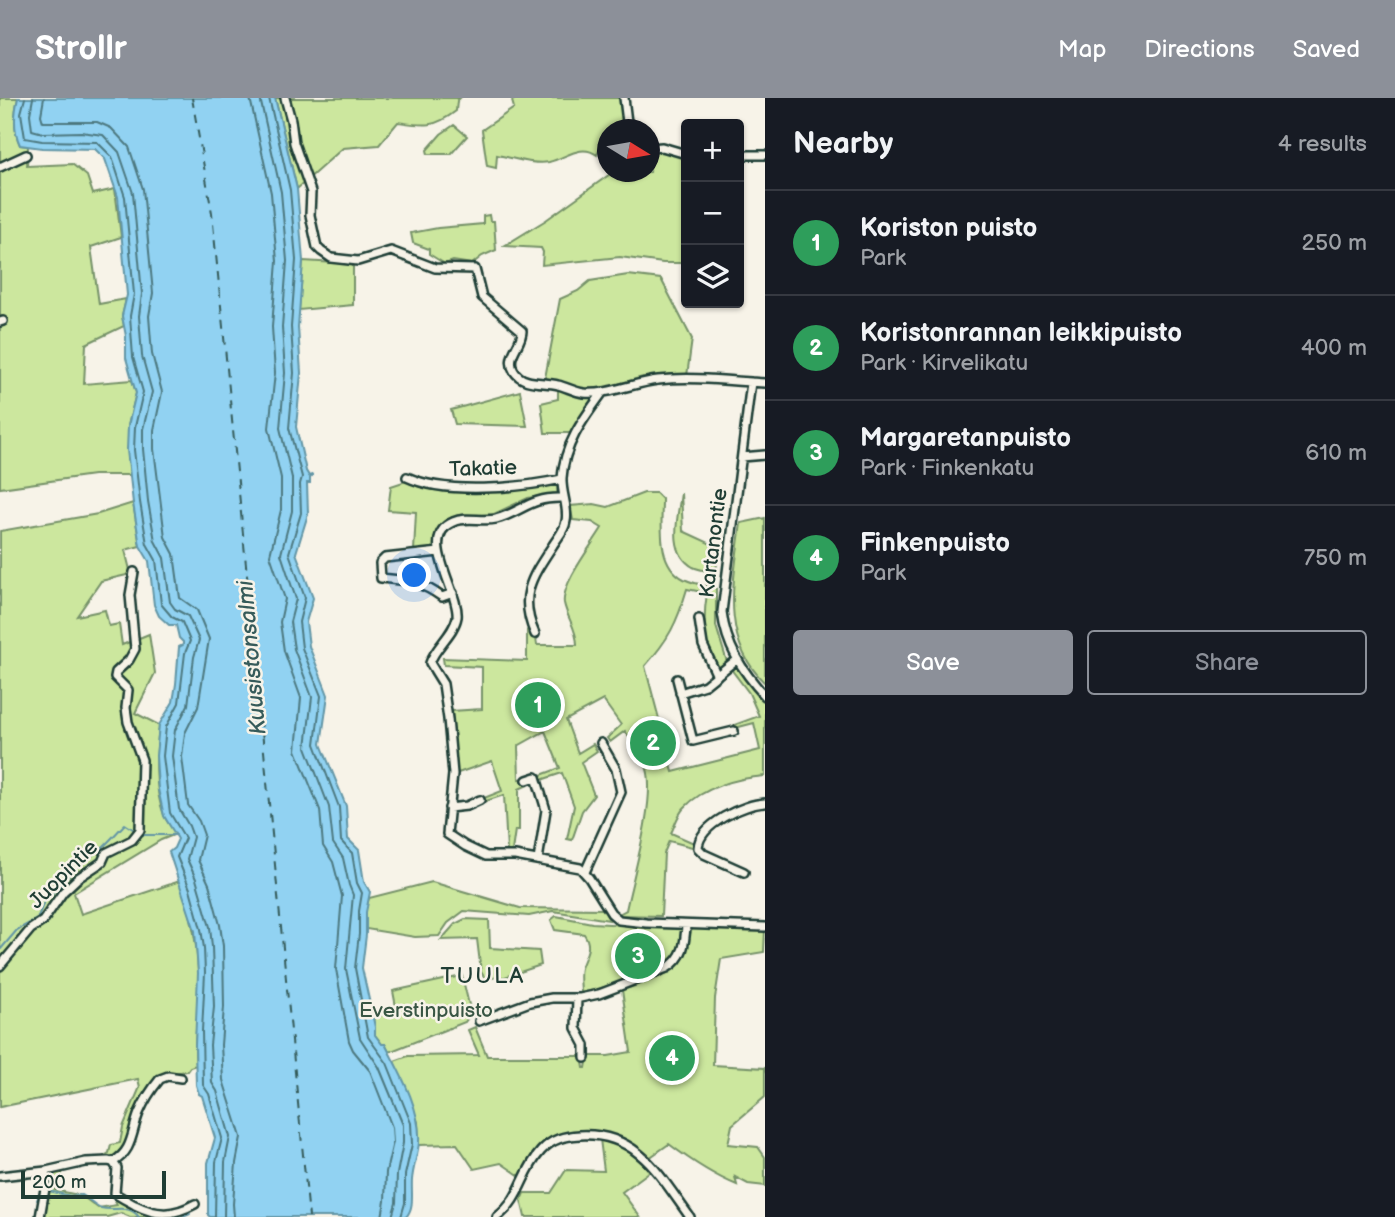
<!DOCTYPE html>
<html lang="en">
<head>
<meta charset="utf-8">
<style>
  :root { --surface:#171b24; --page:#242831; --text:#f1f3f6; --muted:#9ea1a6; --line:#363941; --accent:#8c9099 }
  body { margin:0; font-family:"Balsamiq Sans",sans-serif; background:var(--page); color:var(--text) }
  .controls { position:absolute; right:21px; top:21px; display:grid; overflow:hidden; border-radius:7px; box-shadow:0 2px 5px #0004 }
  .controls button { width:63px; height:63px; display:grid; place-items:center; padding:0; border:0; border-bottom:2px solid var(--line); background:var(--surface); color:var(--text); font:35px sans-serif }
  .compass { position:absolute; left:597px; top:21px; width:63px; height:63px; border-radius:50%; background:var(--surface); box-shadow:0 2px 5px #0004; rotate:101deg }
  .scale { position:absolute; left:21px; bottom:18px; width:145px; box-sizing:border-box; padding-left:7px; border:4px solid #1f3d34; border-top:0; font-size:19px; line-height:24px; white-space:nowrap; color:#1f3d34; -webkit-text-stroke:5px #f7f3e8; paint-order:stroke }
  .you { position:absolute; left:415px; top:478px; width:24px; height:24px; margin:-18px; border:5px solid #fff; border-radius:50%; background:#1a73e8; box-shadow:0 0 0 10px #1a73e833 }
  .badge { display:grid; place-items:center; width:46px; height:46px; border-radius:50%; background:var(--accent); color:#fff; font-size:23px; font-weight:700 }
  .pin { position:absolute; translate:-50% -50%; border:4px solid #fff; box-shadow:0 2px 7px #0006 }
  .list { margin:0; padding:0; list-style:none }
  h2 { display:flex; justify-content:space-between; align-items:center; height:91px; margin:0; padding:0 28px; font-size:30px }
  h2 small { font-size:23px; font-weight:400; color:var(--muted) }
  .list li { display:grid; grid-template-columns:46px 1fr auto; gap:21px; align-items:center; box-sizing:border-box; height:105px; padding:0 28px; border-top:2px solid var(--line) }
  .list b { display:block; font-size:26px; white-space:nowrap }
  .list p { margin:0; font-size:23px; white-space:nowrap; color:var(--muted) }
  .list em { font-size:23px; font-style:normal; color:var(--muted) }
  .actions { display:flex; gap:14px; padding:21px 28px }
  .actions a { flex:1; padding:16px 0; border:2px solid var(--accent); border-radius:7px; text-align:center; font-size:24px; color:var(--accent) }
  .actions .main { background:var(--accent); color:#fff }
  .icon { flex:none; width:38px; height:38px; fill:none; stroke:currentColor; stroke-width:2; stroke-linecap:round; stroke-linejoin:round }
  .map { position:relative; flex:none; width:765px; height:1119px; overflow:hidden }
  header { display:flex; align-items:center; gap:42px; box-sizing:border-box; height:98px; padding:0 35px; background:var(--accent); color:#fff }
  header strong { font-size:33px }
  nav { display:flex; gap:38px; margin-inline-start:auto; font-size:24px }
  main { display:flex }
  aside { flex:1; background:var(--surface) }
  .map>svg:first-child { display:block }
  .green { fill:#cce79e; stroke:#769269; stroke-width:2 }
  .water { fill:#91d2f2; stroke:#6396a6; stroke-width:2 }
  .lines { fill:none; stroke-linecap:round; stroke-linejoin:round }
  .shore { stroke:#4d7980; stroke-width:2 }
  .stream { stroke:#6396a6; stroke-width:2 }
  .ferry { stroke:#365b5a; stroke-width:2; stroke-dasharray:9 7; stroke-linecap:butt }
  .minor-casing { stroke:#1f3d34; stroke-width:12 }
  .minor { stroke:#f7f3e8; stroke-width:7 }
  .labels { text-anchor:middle; stroke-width:5; stroke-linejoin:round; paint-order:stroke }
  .street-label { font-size:21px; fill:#1f3d34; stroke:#f7f3e8 }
  .park-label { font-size:21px; fill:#395644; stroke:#f7f3e8 }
  .water-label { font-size:23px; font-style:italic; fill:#365b5a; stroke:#f7f3e8 }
  .neighbourhood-label { font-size:23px; letter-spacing:2px; fill:#1f3d34; stroke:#f7f3e8 }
</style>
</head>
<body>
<header>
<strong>Strollr</strong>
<nav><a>Map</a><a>Directions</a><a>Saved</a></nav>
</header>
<main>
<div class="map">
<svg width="765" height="1119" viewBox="0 0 765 1119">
  <rect width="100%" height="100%" fill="#f7f3e8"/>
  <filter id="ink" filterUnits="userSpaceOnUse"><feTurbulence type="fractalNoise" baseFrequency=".0143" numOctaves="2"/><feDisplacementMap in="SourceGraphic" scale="14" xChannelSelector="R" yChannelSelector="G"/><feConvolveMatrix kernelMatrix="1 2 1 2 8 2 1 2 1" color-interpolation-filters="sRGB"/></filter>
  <g filter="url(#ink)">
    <path class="green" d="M0,0H18C14,16 13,32 20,47L28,48L27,68L72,66L87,78L93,96L115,91L121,139L91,149L99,206L126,201L122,218L124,228L86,246L84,286L132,282L136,295L128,328L130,377H93L0,390Z
      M275,0H460L457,3L456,13C434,30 425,28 398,24L379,47L343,50L297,91Z
      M517,0H628L629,27L621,31L608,32L607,40L604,42L597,57C581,45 566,60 549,64C534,67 513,60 497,57L496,70L487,68L482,32L514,10L512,3Z
      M454,27L467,38L451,56H428L427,52L441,36Z
      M662,46L686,53V165H663L620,159L542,167L543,154L541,150L504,148L546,122L613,74H650V47Z
      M489,117L490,123H494L496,152L482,158L472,166L453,163L445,166L429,156V151L413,145L411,135L438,130L483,126V118Z
      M303,163L353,166V207L299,212Z
      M628,177L661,181L692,241L687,278L643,279L600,291L570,335H545L541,305L558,301V283L545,280L560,201L578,193L590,183Z
      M520,293L527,328L455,326L451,312Z
      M406,383L433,392L449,393L558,386L557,395L528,400L494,416L452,419L440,429L437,450L414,453L416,414L388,412L391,388Z
      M644,395H656L662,401C662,429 656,466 684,481C694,486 706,488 716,490V528L727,564L716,574C705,544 702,526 707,495L687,491C677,525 669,541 645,568L673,674L760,652L754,625L735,630L734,627L759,618L749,595L731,571L736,568L765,602V678C738,680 703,689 684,710C678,716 675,727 671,735L694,745L696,750L669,743L664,755L661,818L617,817L626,812C633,778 656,701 647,671C643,657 634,645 625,633L610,644L607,640L621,627L603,602L566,622L578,655L593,646L597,653L581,664L594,697L582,713L572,742L567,741L574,708L562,675L541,682V677L560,670L545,633L518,648L519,681L525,680L528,687L519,691V732H515L512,753H507L504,697L486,703L484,700L502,693L492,663L455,676L452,613L482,611V569L444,567L443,560L527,563V533L536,540L537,547H577C577,531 567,520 564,505C561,486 592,447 602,430L592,424L573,422L570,408L594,406L608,409Z
      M681,395L683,433L718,449L716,474C709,473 699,472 693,469C667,454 678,419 681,395Z
      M133,405L140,448L125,452L131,476L101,483L77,518L105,512L109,528L119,526L122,547L149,536L155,575L135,615L159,627C156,655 153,689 164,717C166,723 172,730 176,736L161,742L74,795L81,816L180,783C195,823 200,865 198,907C197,927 193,946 196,967L190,969L187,973C180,974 171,974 165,977C138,992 131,1025 124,1051C118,1059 111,1060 101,1060L109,1055L111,1047L120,1045L123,1029L140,989L138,981L0,1009V433L98,416Z
      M765,420V585C719,541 734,481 741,425Z
      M432,784L520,810L604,811L609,822L553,813L529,818L464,813L448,825L439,838L415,839L366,831L365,814L369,800Z
      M556,818L592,825L678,830L682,831L680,854C662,874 608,889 581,895C581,887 579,877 581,870C585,857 593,849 584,836L555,832L551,822Z
      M465,821L489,822L490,850L539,853L541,867L505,879L485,880L481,874L477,841L441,842L455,826Z
      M693,830L765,832L764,854L721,861L715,900L713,967L765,970V999L732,1027L728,1046L758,1049L765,1059V1088L748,1086L735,1079L737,1087C712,1077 690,1062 669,1046L649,1060L633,1046L613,1038L579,1035L539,1052L520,1078L501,1065L474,1071L457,1046L419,1047L418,1024L394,963L408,958L479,957L468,932L475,929L487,958H582L584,970H586L588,958H608L631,954L622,892C643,885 676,878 685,856C689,847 687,837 693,830Z
      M462,878L471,915L465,924L389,954L385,946H382L375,937L373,919L397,914L393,893Z
      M600,1041C620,1045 642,1054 649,1074L622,1094L640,1119H525L521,1102L524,1095H551L566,1072L604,1073Z
      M64,1071L55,1092L82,1098L98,1110L117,1107L113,1098L149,1119H130L121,1115L107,1119H42C45,1101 43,1074 64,1071Z"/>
    <path class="water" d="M18,0H275L297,91L303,163L298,229L301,275L296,329L306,373L309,378L312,377V378L310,380V385H307L308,416L296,455L313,500L306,524L309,548L328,597L321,646L346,708L348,741L359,752L364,784L370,794L366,814V837L362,870L375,929V937L382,946H385C400,975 421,1011 419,1044C418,1057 413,1069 412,1082C411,1095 415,1109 406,1119H210L208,1117V1065L215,1040L202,998L199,996L196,987L195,947L198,875L195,833L169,754L174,750L178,741L164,718L158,691L156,658L159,627L173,604L176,586L179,549L183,547V544L179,540L176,527H169L159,518L154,507L149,463L140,448L133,405L127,352L128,328L136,295L126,260V238L122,218L127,197L118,99L105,61L95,51L42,50L20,47C13,32 14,16 18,0Z"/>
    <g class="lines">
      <path class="shore" d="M25,0L21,15L25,40L42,43L97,44L112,59L125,99L134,196L130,218L133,259L143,294L135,329L134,352L140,404L147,446L156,462L161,506L172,519L182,524L190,543L185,555L179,605L166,629L163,658L170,715L185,740L177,759L190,791L201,831L204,850L205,875L202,933L203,987L209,996L222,1040L216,1064L215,1119
        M33,0L30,16L32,32L43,35L81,34L103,37L119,54L133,95L142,196L139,218L142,258L152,294L143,331V351L148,403L155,443L164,460L170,504L175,511L188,518L199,542L194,559L188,607L175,632L172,658L179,711L189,728L193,739L187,761L196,781L210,829L212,849L214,909L210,947L212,985L217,993L230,1039L225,1064L224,1119
        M44,0L41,17L43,24H97L111,30L129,49L143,91L153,195L149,218L152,256L162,294L154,332V351L165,439L174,456L180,500L197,512L209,541L198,609L185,635L182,659L188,707L199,723L204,737L198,762L209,786L220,827L223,848L224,909L221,947L223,982L241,1039L236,1065L233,1106L234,1119
        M250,0L271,95L277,163L272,229L275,275L269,330L281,380V412L270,457L285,501L280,524L284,553L301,600L296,652L320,712L323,748L333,764L342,798L336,871L349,943L353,952L370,973L392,1029L393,1044L386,1074L385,1103L382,1119
        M260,0L281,94L287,163L282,229L285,275L280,330L292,380V413L281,456L296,501L290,524L294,551L312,599L306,649L329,709L333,745L343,760L349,787L353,797L346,871L360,940L379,969L403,1027V1045L397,1076L396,1105L392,1119
        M269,0L290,92L296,162L291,229L294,275L289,330L302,379L300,386L301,415L289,455L305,500L299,524L302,550L321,598L315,646L339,709L341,743L352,755L357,785L362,795L359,813V836L355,870L368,939L387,965L411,1025L412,1046L405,1077V1105L401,1119"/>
      <path class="stream" d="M141,737H176
        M0,852L17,832L37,821L44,804L85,760C101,755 113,738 125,726L136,733
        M649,873L667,866
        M0,1082L12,1081
        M49,1088L55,1075
        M49,1093L70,1098L82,1097C88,1100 95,1108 101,1110C115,1114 128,1105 139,1119
        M37,1102L42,1089
        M37,1119L38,1107
        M183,1119L190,1116"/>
      <path class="ferry" d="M192,0L212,115L309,1119"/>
      <defs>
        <path id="minor" d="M285,0L291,22L294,45L311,94L310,117L317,149L321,153L331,160L358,163L391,153L435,170L475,171L482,199L522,233C522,247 505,258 514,273C523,288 544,283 558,287C567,289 574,294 584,295C608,297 633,285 658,282C693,278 730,283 765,285
          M624,0L628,32
          M650,50L662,49L686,56
          M739,57H765
          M0,69L26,57
          M0,224L3,223
          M751,284L722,514C726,548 742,573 765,598
          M742,359L765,357
          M407,379C445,397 520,390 562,381
          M562,400C530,399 522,414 496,421C482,424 466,418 453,424C417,439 460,494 457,519C454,536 435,549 430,565L443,586L448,621L453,676L447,736L465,748L486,758H515L580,770L589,780L611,815L619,822L646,825L765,829
          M439,454L385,460L380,465L381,480C407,483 420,483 442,499L453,495
          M699,521L703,547L717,578
          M535,536C518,497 532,479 553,447C558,439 565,432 566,423C569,410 561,395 562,380C564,346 584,320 603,294
          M677,581L693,643L734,633
          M680,595L705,587L736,562
          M527,682L536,679L546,712L538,762
          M449,710L467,708L480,702
          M585,774L621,694L616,671L601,645
          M744,774L704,756L698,750C699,726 744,706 765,705
          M0,868L31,831L43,823L63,794L78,780L102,764L106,755L132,742L140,732L142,662L128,624L126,610L128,592L115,579L116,574L129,562L135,551L130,497L134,474
          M577,900L576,930L585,947V960
          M479,923L530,904L552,900H580L599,896L667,870C684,860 685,845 686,827
          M113,1064C133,1053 131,1035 139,1015C144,1003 151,992 160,981L168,978L181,980
          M0,1078L46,1073L86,1064L108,1063L113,1064L117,1070L115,1095C121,1100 128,1103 135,1107C157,1118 173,1118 195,1106
          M40,1119L46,1085V1073
          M497,1119C522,1100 521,1075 541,1053C552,1041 564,1038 580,1037C638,1034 660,1078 690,1119"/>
      </defs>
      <use href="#minor" class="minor-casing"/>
      <use href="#minor" class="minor"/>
    </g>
  </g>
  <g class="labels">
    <g class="street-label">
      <text transform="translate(483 370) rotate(-2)" y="7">Takatie</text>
      <text transform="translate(713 445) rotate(-83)" y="7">Kartanontie</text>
      <text transform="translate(63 776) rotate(-45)" y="7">Juopintie</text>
    </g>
    <g class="park-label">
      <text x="426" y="919">Everstinpuisto</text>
    </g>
    <g class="water-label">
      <text transform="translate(251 560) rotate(-95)" y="8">Kuusistonsalmi</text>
    </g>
    <g class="neighbourhood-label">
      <text x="483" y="885">TUULA</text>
    </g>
  </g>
</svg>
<div class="controls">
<button>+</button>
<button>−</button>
<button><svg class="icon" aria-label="layers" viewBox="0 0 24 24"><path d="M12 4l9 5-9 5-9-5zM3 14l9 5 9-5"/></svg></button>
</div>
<svg class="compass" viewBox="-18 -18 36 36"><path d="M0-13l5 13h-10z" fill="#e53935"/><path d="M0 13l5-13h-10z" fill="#9ea1a6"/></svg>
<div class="scale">200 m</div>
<div class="you"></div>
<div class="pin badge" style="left:538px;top:607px;background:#2e9e5b">1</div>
<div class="pin badge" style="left:653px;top:645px;background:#2e9e5b">2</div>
<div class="pin badge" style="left:638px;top:858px;background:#2e9e5b">3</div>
<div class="pin badge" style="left:672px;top:960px;background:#2e9e5b">4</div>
</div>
<aside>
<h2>Nearby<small>4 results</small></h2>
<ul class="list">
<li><span class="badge" style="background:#2e9e5b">1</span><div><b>Koriston puisto</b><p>Park</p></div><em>250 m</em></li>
<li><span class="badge" style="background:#2e9e5b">2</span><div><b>Koristonrannan leikkipuisto</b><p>Park · Kirvelikatu</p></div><em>400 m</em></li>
<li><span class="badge" style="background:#2e9e5b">3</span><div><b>Margaretanpuisto</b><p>Park · Finkenkatu</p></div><em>610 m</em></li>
<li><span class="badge" style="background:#2e9e5b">4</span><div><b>Finkenpuisto</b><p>Park</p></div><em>750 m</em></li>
</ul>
<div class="actions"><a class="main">Save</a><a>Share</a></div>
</aside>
</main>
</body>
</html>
